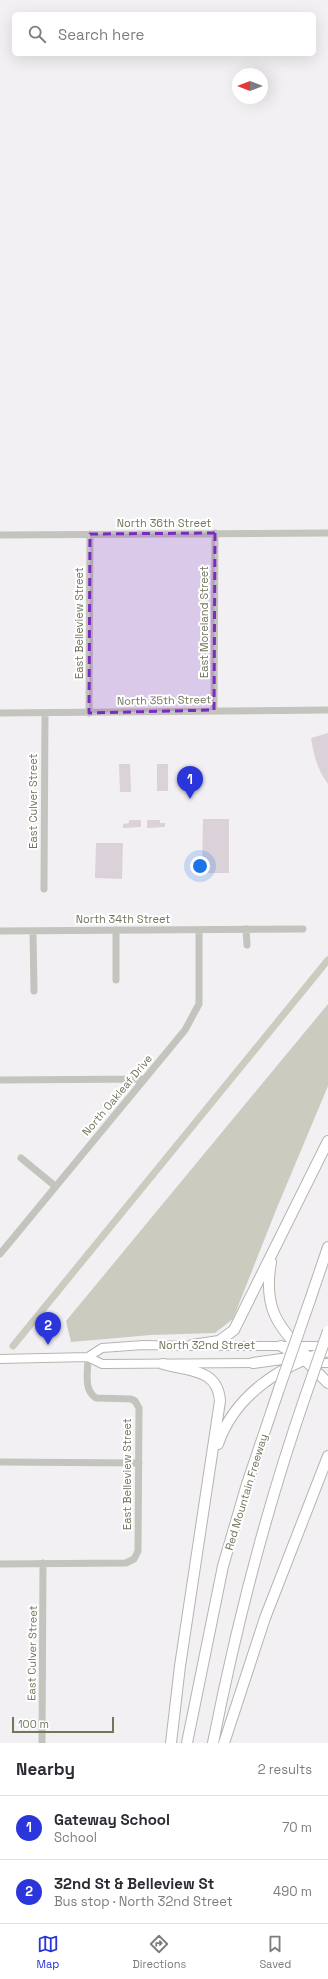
<!DOCTYPE html>
<html lang="en">
<head>
<meta charset="utf-8">
<style>
  :root { --surface:#fff; --page:#f7f7f7; --text:#2b2b33; --muted:#7c7c81; --line:#e1e1e2; --accent:#2a36db }
  body { margin:0; font-family:"Space Grotesk",sans-serif; background:var(--page); color:var(--text) }
  .compass { position:absolute; left:232px; top:68px; width:36px; height:36px; border-radius:50%; background:var(--surface); box-shadow:0 4px 16px #0002; rotate:270deg }
  .scale { position:absolute; left:12px; bottom:10px; width:102px; box-sizing:border-box; padding-left:4px; border:2px solid #71755c; border-top:0; font-size:11px; line-height:14px; white-space:nowrap; color:#71755c; -webkit-text-stroke:3px #fff; paint-order:stroke }
  .you { position:absolute; left:200px; top:866px; width:14px; height:14px; margin:-10px; border:3px solid #fff; border-radius:50%; background:#1a73e8; box-shadow:0 0 0 6px #1a73e833 }
  .badge { display:grid; place-items:center; width:26px; height:26px; border-radius:50%; background:var(--accent); color:#fff; font-size:13px; font-weight:700 }
  .pin { position:absolute; translate:-50% -33px; filter:drop-shadow(0 1px 2px #0008) }
  .pin::after { content:''; position:absolute; top:21px; width:14px; height:12px; background:inherit; clip-path:polygon(0 0,100% 0,50% 100%) }
  .list { margin:0; padding:0; list-style:none }
  h2 { display:flex; justify-content:space-between; align-items:center; height:52px; margin:0; padding:0 16px; font-size:17px }
  h2 small { font-size:13px; font-weight:400; color:var(--muted) }
  .list li { display:grid; grid-template-columns:26px 1fr auto; gap:12px; align-items:center; box-sizing:border-box; height:64px; padding:0 16px; border-top:1px solid var(--line) }
  .list b { display:block; font-size:15px; white-space:nowrap }
  .list p { margin:0; font-size:13px; white-space:nowrap; color:var(--muted) }
  .list em { font-size:13px; font-style:normal; color:var(--muted) }
  .icon { flex:none; width:22px; height:22px; fill:none; stroke:currentColor; stroke-width:2; stroke-linecap:round; stroke-linejoin:round }
  .map { position:relative; flex:none; width:328px; height:1743px; overflow:hidden }
  .search { position:absolute; background:var(--surface); box-shadow:0 4px 16px #0002; left:12px; right:12px; top:12px; height:44px; display:flex; align-items:center; gap:10px; box-sizing:border-box; padding:0 14px; border-radius:6px; color:var(--muted); font-size:15px }
  .sheet { height:180px; background:var(--surface) }
  nav { display:flex; justify-content:space-around; align-items:center; box-sizing:border-box; height:56px; border-top:1px solid var(--line); background:var(--surface); font-size:11px; color:var(--muted) }
  nav a { display:grid; justify-items:center; gap:2px }
  nav .on { color:var(--accent) }
  .map>svg:first-child { display:block }
  .green { fill:#dbd1d8 }
  .water { fill:#cccbbf }
  .lines { fill:none; stroke-linecap:round; stroke-linejoin:round }
  .canal { stroke:#cccbbf; stroke-width:7 }
  .major-casing { stroke:#b5b7ae; stroke-width:10 }
  .highway-casing { stroke:#b4b5ae; stroke-width:12 }
  .minor { stroke:#c3c4bd; stroke-width:7 }
  .major { stroke:#fff; stroke-width:8 }
  .highway { stroke:#fff; stroke-width:10 }
  .highway-bridge-casing { stroke:#b4b5ae; stroke-width:12; stroke-linecap:butt }
  .highway-bridge { stroke:#fff; stroke-width:10 }
  .marked { fill:#7b2cbf; fill-opacity:0.2; stroke:#7b2cbf; stroke-width:3; stroke-dasharray:8 5; stroke-linejoin:round }
  .labels { text-anchor:middle; stroke-width:4; stroke-linejoin:round; paint-order:stroke }
  .street-label { font-size:11px; fill:#71755c; stroke:#fff }
</style>
</head>
<body>
<div class="map">
<svg width="328" height="1743" viewBox="0 0 328 1743">
  <rect width="100%" height="100%" fill="#f3f0f4"/>
  <path class="green" d="M328,733V784C317,769 314,756 311,738Z
    M119,764H130L131,792H120Z
    M157,764H168V791H157Z
    M203,819H229V873H202Z
    M129,820H141V827L123,828V824L129,823Z
    M147,820H160V823H165V827L147,828Z
    M96,843H123L122,879L95,878Z"/>
  <path class="water" d="M328,1004V1086L276,1210L233,1319L215,1333L151,1335L71,1342L66,1321Z"/>
  <g class="lines">
    <path class="canal" d="M13,1346L328,960"/>
    <defs>
      <path id="major" d="M210,1346H328
        M88,1357L102,1348L143,1345L197,1346
        M0,1359L88,1357L102,1364L257,1363
        M311,1363H328"/>
      <path id="highway" d="M271,1262C263,1307 277,1327 308,1357L312,1359
        M310,1300L328,1247
        M192,1345L219,1341L234,1330L328,1141
        M281,1346L304,1359L328,1383
        M253,1363L296,1357
        M163,1364C187,1371 218,1368 220,1401L180,1666L171,1743
        M218,1444C235,1395 280,1366 328,1351
        M187,1743L223,1566L247,1484L279,1389
        M213,1743C236,1626 266,1510 305,1397
        M224,1743L265,1618L328,1456"/>
    </defs>
    <use href="#major" class="major-casing"/>
    <use href="#highway" class="highway-casing"/>
    <path class="minor" d="M0,535L328,533
      M214,710L215,533
      M0,713L328,710
      M89,713L90,534
      M44,889L45,713
      M246,929L247,945
      M116,930V980
      M0,931L303,929
      M33,931L34,991
      M0,1080L144,1079
      M21,1158L55,1186
      M0,1254L185,1030L199,1004V930
      M0,1462L139,1463
      M0,1564L126,1563L134,1559L138,1551L139,1408L135,1401L131,1399L96,1398C83,1390 88,1371 88,1357
      M42,1743L43,1563"/>
    <use href="#major" class="major"/>
    <use href="#highway" class="highway"/>
    <defs>
      <path id="highway-bridge" d="M279,1389L310,1300
        M305,1397L328,1331"/>
    </defs>
    <use href="#highway-bridge" class="highway-bridge-casing"/>
    <use href="#highway-bridge" class="highway-bridge"/>
  </g>
  <path class="marked" d="M215,533L214,710L89,713L90,534Z"/>
  <g class="labels">
    <g class="street-label">
      <text x="164" y="527">North 36th Street</text>
      <text transform="translate(204 622) rotate(-90)" y="4">East Moreland Street</text>
      <text transform="translate(79 623) rotate(-90)" y="4">East Belleview Street</text>
      <text transform="translate(164 700) rotate(-1)" y="4">North 35th Street</text>
      <text transform="translate(33 801) rotate(-90)" y="4">East Culver Street</text>
      <text x="123" y="923">North 34th Street</text>
      <text transform="translate(117 1095) rotate(-50)" y="4">North Oakleaf Drive</text>
      <text x="207" y="1349">North 32nd Street</text>
      <text transform="translate(127 1474) rotate(-90)" y="4">East Belleview Street</text>
      <text transform="translate(246 1492) rotate(-73)" y="4">Red Mountain Freeway</text>
      <text transform="translate(32 1653) rotate(-89)" y="4">East Culver Street</text>
    </g>
  </g>
</svg>
<svg class="compass" viewBox="-18 -18 36 36"><path d="M0-13l5 13h-10z" fill="#e53935"/><path d="M0 13l5-13h-10z" fill="#7c7c81"/></svg>
<div class="scale">100 m</div>
<div class="you"></div>
<div class="pin badge" style="left:190px;top:799px">1</div>
<div class="pin badge" style="left:48px;top:1345px">2</div>
<div class="search"><svg class="icon" aria-label="search" viewBox="0 0 24 24"><circle cx="10" cy="10" r="6"/><path d="M15 15l6 6"/></svg>Search here</div>
</div>
<section class="sheet">
<h2>Nearby<small>2 results</small></h2>
<ul class="list">
<li><span class="badge">1</span><div><b>Gateway School</b><p>School</p></div><em>70 m</em></li>
<li><span class="badge">2</span><div><b>32nd St &amp; Belleview St</b><p>Bus stop · North 32nd Street</p></div><em>490 m</em></li>
</ul>
</section>
<nav>
<a class="on"><svg class="icon" aria-label="map" viewBox="0 0 24 24"><path d="M3 6l6-2 6 2 6-2v14l-6 2-6-2-6 2zM9 4v14M15 6v14"/></svg>Map</a>
<a><svg class="icon" aria-label="directions" viewBox="0 0 24 24"><path d="M12 3l9 9-9 9-9-9zM9 14v-3h6M13 9l2 2-2 2"/></svg>Directions</a>
<a><svg class="icon" aria-label="saved" viewBox="0 0 24 24"><path d="M7 4h10v16l-5-4-5 4z"/></svg>Saved</a>
</nav>
</body>
</html>
